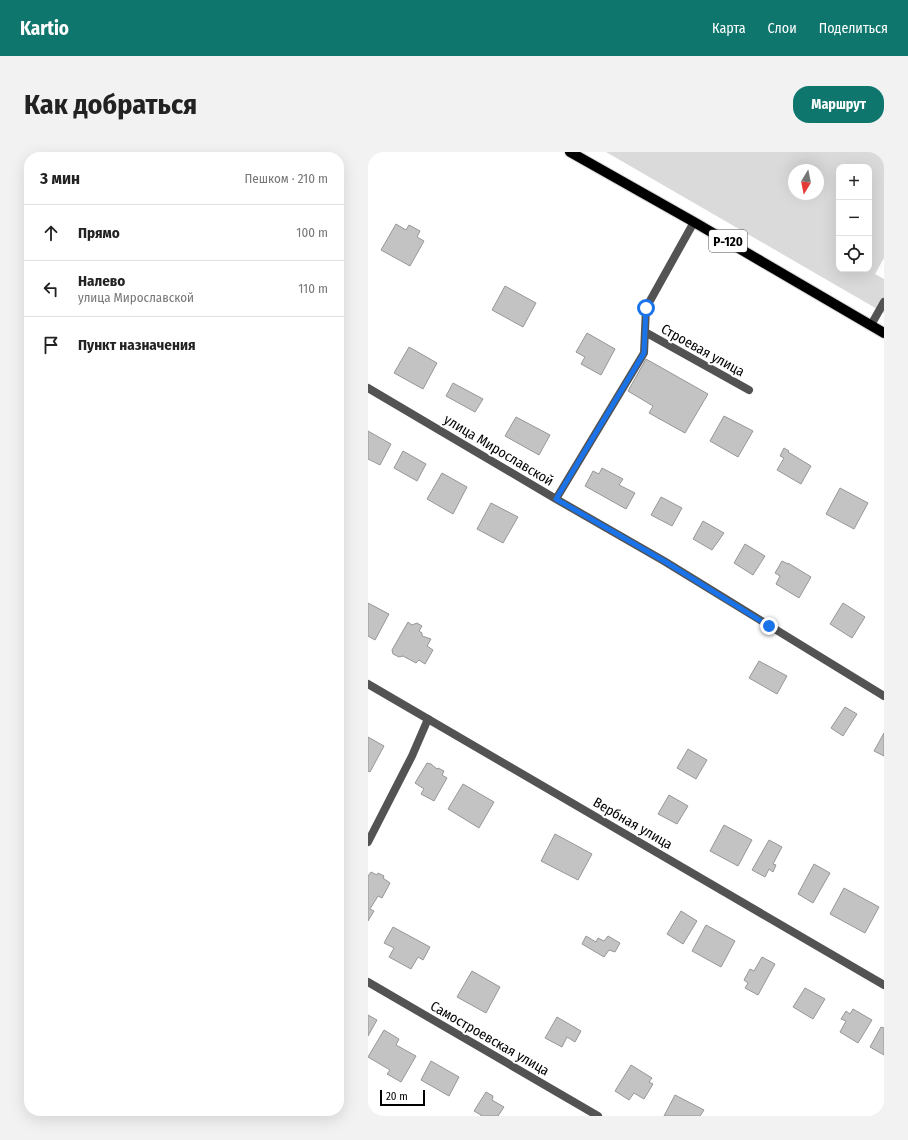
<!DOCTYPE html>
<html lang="ru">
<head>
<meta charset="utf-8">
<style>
  :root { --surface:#fff; --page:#f2f2f2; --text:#222; --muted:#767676; --line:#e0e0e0; --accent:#0f766e }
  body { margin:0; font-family:"Fira Sans Condensed",sans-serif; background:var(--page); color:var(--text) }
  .controls { position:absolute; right:12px; top:12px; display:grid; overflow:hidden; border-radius:8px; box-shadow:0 4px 16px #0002 }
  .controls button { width:36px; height:36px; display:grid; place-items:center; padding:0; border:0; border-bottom:1px solid var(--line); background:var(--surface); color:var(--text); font:20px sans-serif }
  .compass { position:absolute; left:420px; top:12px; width:36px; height:36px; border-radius:50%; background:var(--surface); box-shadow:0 4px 16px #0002; rotate:190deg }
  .scale { position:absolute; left:12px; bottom:10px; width:45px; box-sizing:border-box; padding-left:4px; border:2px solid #000; border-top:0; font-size:11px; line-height:14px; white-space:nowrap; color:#000; -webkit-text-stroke:3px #fff; paint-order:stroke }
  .stop { position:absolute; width:12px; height:12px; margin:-9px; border:3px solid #1a73e8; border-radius:50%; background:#fff }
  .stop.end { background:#1a73e8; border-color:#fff; box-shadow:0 1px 4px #0008 }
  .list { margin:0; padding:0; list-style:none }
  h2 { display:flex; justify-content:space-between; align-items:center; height:52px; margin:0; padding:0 16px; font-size:17px }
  h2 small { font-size:13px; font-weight:400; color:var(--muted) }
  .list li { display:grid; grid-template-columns:26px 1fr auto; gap:12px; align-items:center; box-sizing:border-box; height:56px; padding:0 16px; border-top:1px solid var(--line) }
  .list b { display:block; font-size:15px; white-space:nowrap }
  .list p { margin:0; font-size:13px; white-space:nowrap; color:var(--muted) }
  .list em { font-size:13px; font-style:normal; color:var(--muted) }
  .icon { flex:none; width:22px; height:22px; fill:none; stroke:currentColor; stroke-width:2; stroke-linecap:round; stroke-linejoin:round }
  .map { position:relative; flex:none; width:516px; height:964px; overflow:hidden; border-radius:16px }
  header { display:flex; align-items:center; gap:24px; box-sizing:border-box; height:56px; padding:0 20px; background:var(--accent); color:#fff }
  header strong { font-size:19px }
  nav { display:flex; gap:22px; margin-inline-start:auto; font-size:14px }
  .intro { display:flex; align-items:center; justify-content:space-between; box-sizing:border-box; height:96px; padding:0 24px }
  h1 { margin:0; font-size:28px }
  .button { padding:10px 18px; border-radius:16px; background:var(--accent); color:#fff; font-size:14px; font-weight:700 }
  main { display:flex; gap:24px; padding:0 24px }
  aside { flex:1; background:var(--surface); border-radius:16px; box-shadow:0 4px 16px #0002 }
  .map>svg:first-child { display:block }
  .green { fill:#dadada; fill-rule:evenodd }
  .building { fill:#c3c3c3; stroke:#979797 }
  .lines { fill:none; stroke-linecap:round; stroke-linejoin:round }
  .primary-casing { stroke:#dbdbdb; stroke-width:12 }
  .lane { stroke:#535353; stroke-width:8 }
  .street { stroke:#535353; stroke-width:8 }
  .primary { stroke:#000; stroke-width:10 }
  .route { stroke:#1a73e8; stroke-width:5 }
  .labels { text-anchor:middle; stroke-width:4; stroke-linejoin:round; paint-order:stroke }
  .shield { fill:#fff; stroke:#4c4c4c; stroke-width:1 }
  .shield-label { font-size:13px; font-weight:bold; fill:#000 }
  .street-label { font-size:14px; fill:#000; stroke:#fff }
</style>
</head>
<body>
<header>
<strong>Kartio</strong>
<nav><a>Карта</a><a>Слои</a><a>Поделиться</a></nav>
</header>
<div class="intro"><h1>Как добраться</h1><a class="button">Маршрут</a></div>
<main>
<aside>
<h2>3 мин<small>Пешком · 210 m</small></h2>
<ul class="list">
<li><svg class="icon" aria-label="ahead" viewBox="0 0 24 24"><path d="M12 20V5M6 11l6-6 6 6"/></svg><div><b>Прямо</b></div><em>100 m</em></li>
<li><svg class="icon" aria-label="left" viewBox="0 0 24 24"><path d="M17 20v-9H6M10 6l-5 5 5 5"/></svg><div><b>Налево</b><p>улица Мирославской</p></div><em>110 m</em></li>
<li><svg class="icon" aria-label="arrive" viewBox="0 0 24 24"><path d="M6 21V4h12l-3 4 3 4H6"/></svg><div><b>Пункт назначения</b></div></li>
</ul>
</aside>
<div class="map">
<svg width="516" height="964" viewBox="0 0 516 964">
  <rect width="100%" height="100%" fill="#fff"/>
  <path class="green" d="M238,0H516V106L507,122L516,127V161ZM471,15H501V117H471ZM426,18H450V42H426Z"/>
  <path class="building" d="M28,72L38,78L41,73L52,79L49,85L56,89L42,114L13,98Z
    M137,134L168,151L155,175L124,158Z
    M219,181L247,197L233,223L213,212L217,205L208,200Z
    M41,195L69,211L55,237L26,221Z
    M278,207L340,242L317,281L281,261L285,254L260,239Z
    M85,231L115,247L107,260L78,244Z
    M356,264L385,279L370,305L342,289Z
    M148,265L182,283L171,303L137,284Z
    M0,279L23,292L12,313L0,307Z
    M416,296L421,299L420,300L443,314L433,332L409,318L416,306L412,304Z
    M35,299L58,312L49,329L26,316Z
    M234,316L255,327L251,333L267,341L258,357L217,334L225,319L231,322Z
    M74,321L99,335L85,362L59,347Z
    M472,336L500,351L486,377L458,362Z
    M293,345L314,356L304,374L283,363Z
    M123,351L150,365L135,391L109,377Z
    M335,369L356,381L344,398L325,387Z
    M377,392L397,404L385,423L366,411Z
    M414,409L420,412V411L443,425L431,446L408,432L412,424L407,421Z
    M0,451L21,462L7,488L0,484Z
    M475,451L497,465L484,486L462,472Z
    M40,470L44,473L49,471L54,474L51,479L54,481V484L63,487L59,494L65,498L57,512L51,508L48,511L35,504L31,505L25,502L24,498Z
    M391,509L419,524L409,542L381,526Z
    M477,555L489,562L475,584L463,576Z
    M516,581V604L506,599Z
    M0,585L16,594L2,620L0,619Z
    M320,597L339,608L328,627L309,616Z
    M59,611L63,612L69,617L70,616L76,619L74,623L79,626L66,649L53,642L56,637L47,631Z
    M95,632L126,650L111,676L80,657Z
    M301,643L320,654L309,672L290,662Z
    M356,673L384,688L370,714L342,699Z
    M187,682L224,702L210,728L173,709Z
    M401,688L414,695L405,712L408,713L405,720L401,717L397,725L384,718Z
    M446,712L462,721L445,751L430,742Z
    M3,720L9,723L10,721L16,724L15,726L22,731L14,746L10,744L2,757L6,759L0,769V724Z
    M476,736L511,755L497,781L462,762Z
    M313,759L329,769L315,792L299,782Z
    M338,773L367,789L353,815L324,799Z
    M25,775L62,795L55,808L50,805L43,817L21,805L26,796L16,791Z
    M218,784L228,790L230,786L236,789L240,784L252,791L247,800L241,798L236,805L214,792Z
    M394,805L407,812L390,843L377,836L380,831L376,828L382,817L386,819Z
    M104,819L132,835L118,861L89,845Z
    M437,836L457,847L445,867L425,855Z
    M485,857L504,868L490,891L472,880L478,869L473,867L478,859L482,862Z
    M0,863L9,868L0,884Z
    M189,865L213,879L207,890L199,885L194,895L177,886Z
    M513,875L516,876V903L502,895Z
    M16,878L31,887L28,893L48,904L33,930L19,922L22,918L0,905Z
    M63,909L91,925L81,944L53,928Z
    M263,913L284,926L281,930L285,932L276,947L266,941L261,948L247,939Z
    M118,940L125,944L124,948L136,955L130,964H113V963L106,959Z
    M307,943L336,958L332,964H296Z"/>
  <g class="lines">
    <defs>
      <path id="primary" d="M202,0L326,70L516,181"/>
    </defs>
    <use href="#primary" class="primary-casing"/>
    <path class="lane" d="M0,690L44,604L60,567"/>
    <path class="street" d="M503,173L516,150
      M277,180L381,238
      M0,236L188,347L296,409L516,544
      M188,347L276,201L278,156L326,70
      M0,532L516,833
      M0,830L230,964"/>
    <use href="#primary" class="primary"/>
  </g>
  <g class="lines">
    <path class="route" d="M278,156L276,201L188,347L296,409L401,474"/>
  </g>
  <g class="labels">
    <rect class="shield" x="341" y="78" width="38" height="22" rx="3"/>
    <g class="shield-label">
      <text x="360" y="94">Р-120</text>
    </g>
    <g class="street-label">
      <text transform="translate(335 198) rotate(29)" y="5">Строевая улица</text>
      <text transform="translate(131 298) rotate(31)" y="5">улица Мирославской</text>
      <text transform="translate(265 671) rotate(30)" y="5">Вербная улица</text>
      <text transform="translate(122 886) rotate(30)" y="5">Самостроевская улица</text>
    </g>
  </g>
</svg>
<div class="controls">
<button>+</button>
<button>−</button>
<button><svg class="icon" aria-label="locate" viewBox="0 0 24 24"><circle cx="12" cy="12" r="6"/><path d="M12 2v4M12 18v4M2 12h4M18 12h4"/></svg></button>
</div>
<svg class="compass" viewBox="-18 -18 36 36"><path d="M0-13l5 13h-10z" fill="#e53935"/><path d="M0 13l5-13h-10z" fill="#767676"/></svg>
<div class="scale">20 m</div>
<div class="stop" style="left:278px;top:156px"></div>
<div class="stop end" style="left:401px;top:474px"></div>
</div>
</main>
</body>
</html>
